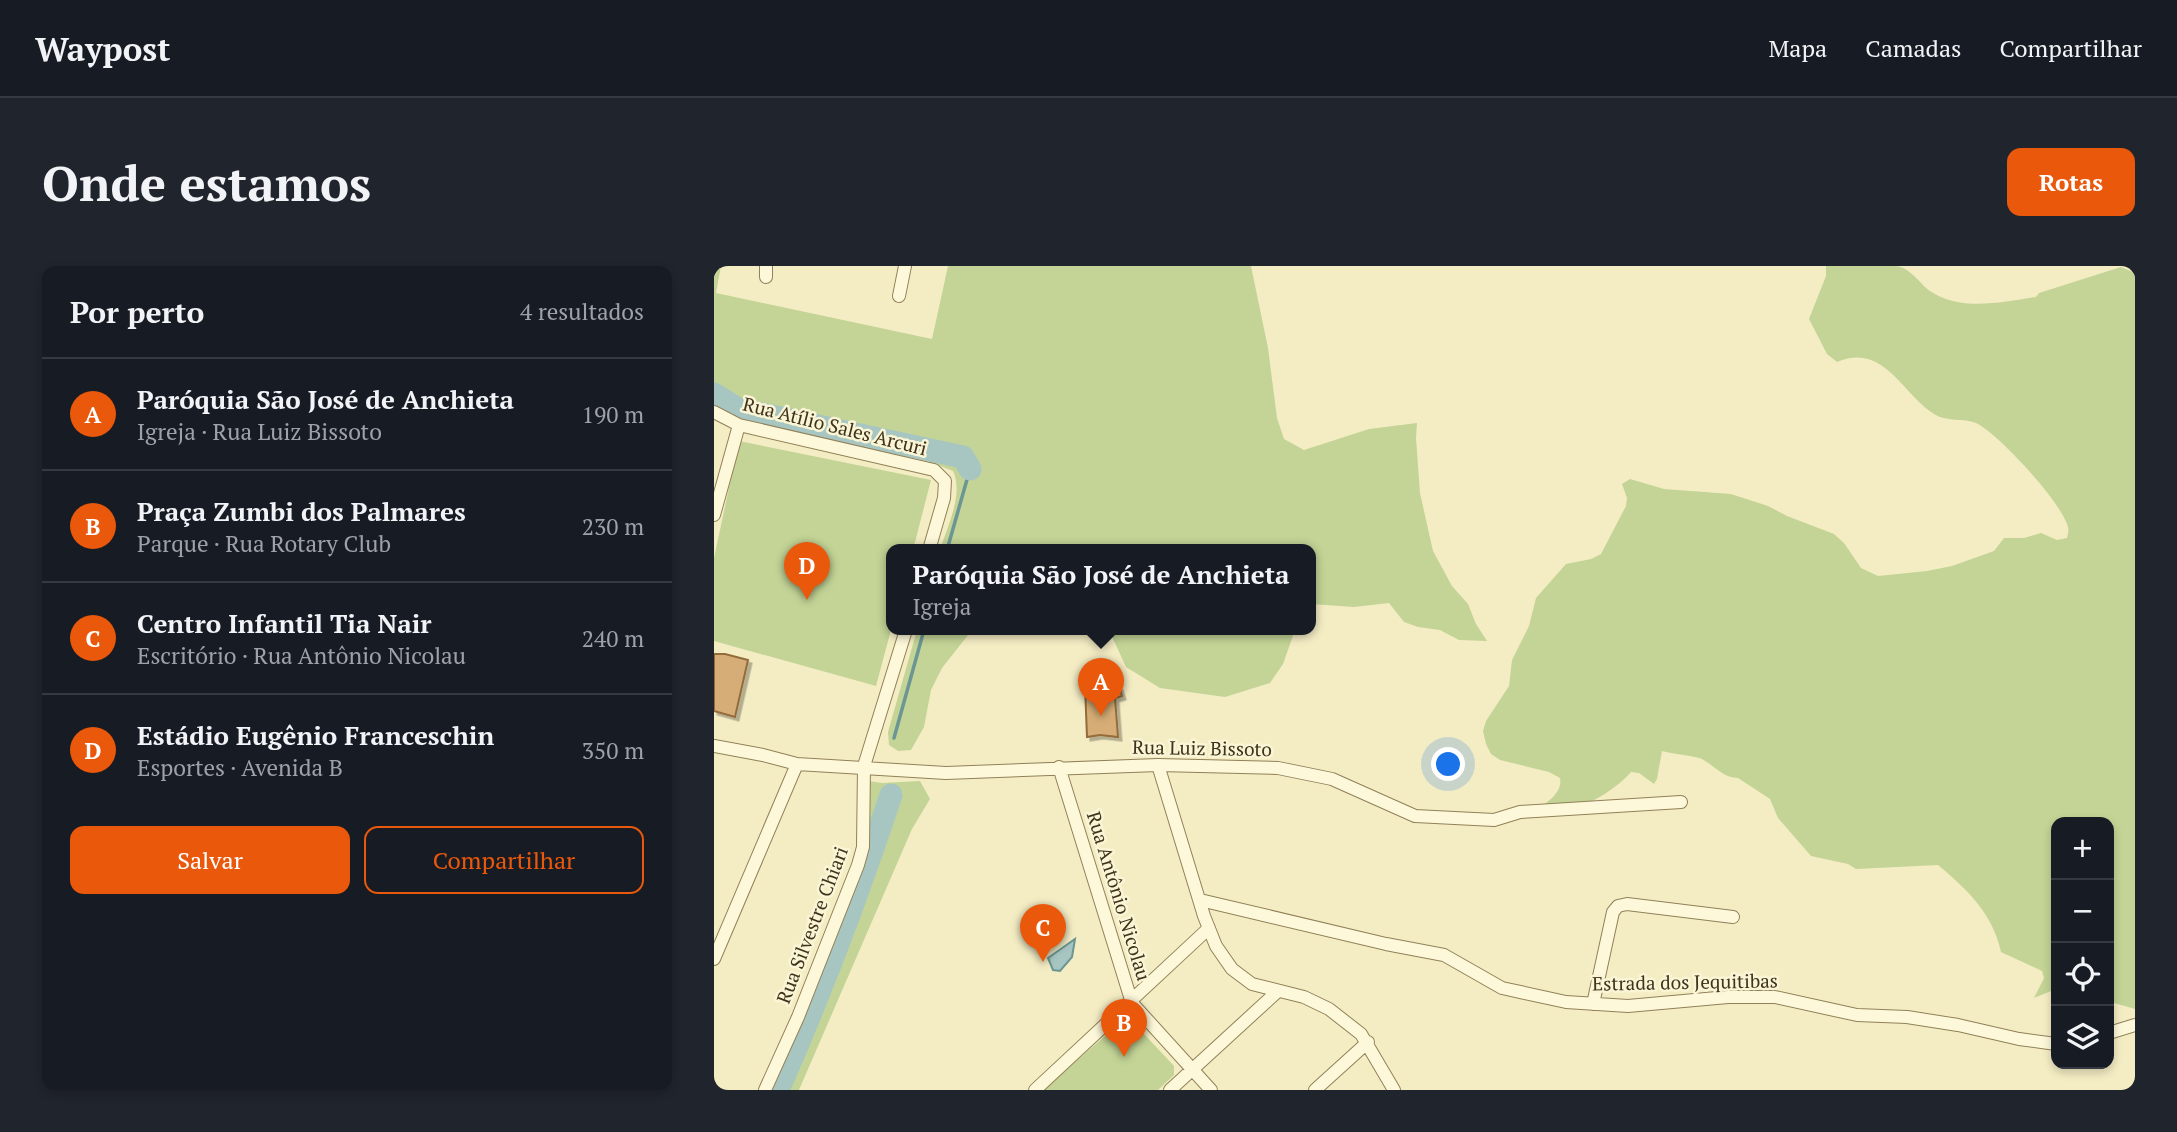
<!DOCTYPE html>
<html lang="pt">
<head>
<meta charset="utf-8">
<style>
  :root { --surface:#171b24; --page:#20242c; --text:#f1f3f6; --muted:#9ea1a6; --line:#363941; --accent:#ea580c }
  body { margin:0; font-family:"PT Serif",serif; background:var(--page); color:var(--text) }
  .controls { position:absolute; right:21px; bottom:21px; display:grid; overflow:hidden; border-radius:14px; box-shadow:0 4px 10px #0003 }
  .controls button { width:63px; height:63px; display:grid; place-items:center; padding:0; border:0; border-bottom:2px solid var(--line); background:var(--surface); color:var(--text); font:35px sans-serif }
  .you { position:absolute; left:735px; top:499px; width:24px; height:24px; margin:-18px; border:5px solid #fff; border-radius:50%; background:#1a73e8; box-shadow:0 0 0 10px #1a73e833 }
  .badge { display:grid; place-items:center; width:46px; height:46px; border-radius:50%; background:var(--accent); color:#fff; font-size:23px; font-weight:700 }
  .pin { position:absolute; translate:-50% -58px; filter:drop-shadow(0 2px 4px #0008) }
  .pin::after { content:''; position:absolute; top:37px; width:24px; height:21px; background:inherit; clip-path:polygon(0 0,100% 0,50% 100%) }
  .popup { position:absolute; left:172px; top:278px; width:430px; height:91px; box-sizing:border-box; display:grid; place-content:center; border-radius:14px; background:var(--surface); filter:drop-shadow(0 2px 5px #0005); font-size:23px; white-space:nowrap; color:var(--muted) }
  .popup b { font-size:26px; color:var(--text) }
  .popup::after { content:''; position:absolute; left:50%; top:100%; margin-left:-14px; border:14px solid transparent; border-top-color:var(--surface) }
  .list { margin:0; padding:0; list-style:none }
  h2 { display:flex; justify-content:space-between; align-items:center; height:91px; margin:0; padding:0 28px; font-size:30px }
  h2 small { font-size:23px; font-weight:400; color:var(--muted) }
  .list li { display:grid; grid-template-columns:46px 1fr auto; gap:21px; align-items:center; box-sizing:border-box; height:112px; padding:0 28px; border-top:2px solid var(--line) }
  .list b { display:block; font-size:26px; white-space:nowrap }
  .list p { margin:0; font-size:23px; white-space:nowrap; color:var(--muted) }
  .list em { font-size:23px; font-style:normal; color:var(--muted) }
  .actions { display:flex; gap:14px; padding:21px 28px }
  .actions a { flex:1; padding:16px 0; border:2px solid var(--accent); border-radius:14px; text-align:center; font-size:24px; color:var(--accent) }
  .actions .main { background:var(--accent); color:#fff }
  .icon { flex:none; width:38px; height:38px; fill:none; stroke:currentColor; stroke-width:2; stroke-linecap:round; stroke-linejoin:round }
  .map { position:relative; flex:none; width:1421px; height:824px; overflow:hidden; border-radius:14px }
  header { display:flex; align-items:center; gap:42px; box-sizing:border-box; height:98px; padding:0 35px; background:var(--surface); border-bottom:2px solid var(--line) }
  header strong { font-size:33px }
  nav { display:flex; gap:38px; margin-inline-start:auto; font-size:24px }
  .intro { display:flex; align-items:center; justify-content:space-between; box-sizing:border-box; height:168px; padding:0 42px }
  h1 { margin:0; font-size:49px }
  .button { padding:18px 32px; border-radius:14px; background:var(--accent); color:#fff; font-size:24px; font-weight:700 }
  main { display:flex; gap:42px; padding:0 42px }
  aside { flex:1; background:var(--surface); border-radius:14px; box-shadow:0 4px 10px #0003 }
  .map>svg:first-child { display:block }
  .green { fill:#c3d496 }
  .water { fill:#a7c6c2; stroke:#6c9693; stroke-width:2 }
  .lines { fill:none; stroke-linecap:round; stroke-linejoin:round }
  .stream { stroke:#6c9693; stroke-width:3.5 }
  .river { stroke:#a7c6c2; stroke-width:23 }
  .building { fill:#d6ad76; stroke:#946c3a; stroke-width:2; filter:url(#shadow) }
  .minor-casing { stroke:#918058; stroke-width:14 }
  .minor { stroke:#fdf8d9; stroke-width:12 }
  .labels { text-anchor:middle; stroke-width:5; stroke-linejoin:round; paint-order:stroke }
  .street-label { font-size:19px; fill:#40331d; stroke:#faf5d5 }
</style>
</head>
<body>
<header>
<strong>Waypost</strong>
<nav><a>Mapa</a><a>Camadas</a><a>Compartilhar</a></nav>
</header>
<div class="intro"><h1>Onde estamos</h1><a class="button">Rotas</a></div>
<main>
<aside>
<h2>Por perto<small>4 resultados</small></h2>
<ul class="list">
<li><span class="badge">A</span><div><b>Paróquia São José de Anchieta</b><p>Igreja · Rua Luiz Bissoto</p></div><em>190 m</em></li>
<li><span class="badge">B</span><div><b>Praça Zumbi dos Palmares</b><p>Parque · Rua Rotary Club</p></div><em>230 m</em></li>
<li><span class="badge">C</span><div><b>Centro Infantil Tia Nair</b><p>Escritório · Rua Antônio Nicolau</p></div><em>240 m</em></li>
<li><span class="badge">D</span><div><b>Estádio Eugênio Franceschin</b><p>Esportes · Avenida B</p></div><em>350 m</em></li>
</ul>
<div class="actions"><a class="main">Salvar</a><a>Compartilhar</a></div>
</aside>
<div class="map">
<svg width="1421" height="824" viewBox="0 0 1421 824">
  <defs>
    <filter id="shadow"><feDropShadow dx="3.5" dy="3.5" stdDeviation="0" flood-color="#0004"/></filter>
  </defs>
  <rect width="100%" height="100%" fill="#f4edc4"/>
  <path class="green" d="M0,0H7L2,27L218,73L234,0H537L554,82L563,152L570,173L590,184L655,163L703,157L702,172L706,227L719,285L738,320L754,338L762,358L773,375L745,374L726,364L704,361L690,356L675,337L640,341L597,338V284H226C233,261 250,228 239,205L203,191L37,154L0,136Z
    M1112,0C1134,0 1160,0 1182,0C1197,2 1205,17 1216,25C1246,46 1289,36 1322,31L1325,27L1407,1L1421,7V743L1400,737L1395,732V556H1342V723L1320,732L1330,712L1328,705L1287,686C1279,648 1253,623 1224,599L1142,603L1134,598L1097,590L1064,552L1056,533L1024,512C1009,512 1001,500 988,493C983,490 957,488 948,485L943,513L940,518L925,507L917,506C903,523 873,540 851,546C841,549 828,547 817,548C829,538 849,529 846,512L835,506L786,494L777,488L772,478L769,465L772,455L795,420L798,394L815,360L822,332L852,298L877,293L887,288L912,240L913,232L908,218L916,213L950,223L1017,228L1054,240L1073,250L1120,268L1130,277L1147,302L1164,310L1213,305L1238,300L1280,285L1290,272H1310L1327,267L1343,274L1353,272C1354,268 1355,265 1354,261C1348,237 1285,168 1262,157C1249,152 1232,156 1220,148C1188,128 1170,76 1123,96L1113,88L1095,53L1112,10Z
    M25,175L217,214L199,284H177V364L162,420L0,375V292Z
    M203,364H258L228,402L217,424L210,461L197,484L184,485L175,479L174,466Z
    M395,364H581L569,398L556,417L511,431L446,422L412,401Z
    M155,515L168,517L206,515L216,533L198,563L85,824H56L148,600Z
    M413,755H418L460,800V809L444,824H329L407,756Z"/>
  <path class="water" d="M361,673L358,691L346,705L339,704L334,692Z"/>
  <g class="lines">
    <path class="stream" d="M233,284L256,203
      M180,472L210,364"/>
    <path class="river" d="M0,128L24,143L249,191L256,203
      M64,824C107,727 144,629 177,529"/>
  </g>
  <path class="building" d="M0,388H11L34,394L21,451L0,445Z
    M383,417L405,421L408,430L401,432L404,471L386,469L373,471L371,420Z"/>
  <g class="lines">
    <defs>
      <path id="minor" d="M52,11V0
        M185,30L191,0
        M0,146L25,159L220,204L231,215L230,232L215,284
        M0,249L25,159
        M0,480L49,489L83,498L232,507L444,499L564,502L618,513L701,550L780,554L806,546L967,536
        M444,499L490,650L502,680L518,703L538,718L590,731L615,743L647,768L680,824
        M345,501L418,737L497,824
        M486,634L672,678L730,689L788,722L852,736L914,740L1014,731H1061L1143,749L1193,751L1244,759L1305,773L1342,778
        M0,693L83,498
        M879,738L899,646L904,640L913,638L1019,651
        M1395,767L1421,759
        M51,824L84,751L144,599L149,581L150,500L192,364
        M321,824L495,662
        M456,824L564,725
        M601,824L654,776"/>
    </defs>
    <use href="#minor" class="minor-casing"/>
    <use href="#minor" class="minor"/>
  </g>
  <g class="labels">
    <g class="street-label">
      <text transform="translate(121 160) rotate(14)" y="7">Rua Atílio Sales Arcuri</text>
      <text transform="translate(488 482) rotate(1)" y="7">Rua Luiz Bissoto</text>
      <text transform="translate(405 630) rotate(73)" y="7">Rua Antônio Nicolau</text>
      <text transform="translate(98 659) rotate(-69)" y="7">Rua Silvestre Chiari</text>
      <text transform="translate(971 716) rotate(-1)" y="7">Estrada dos Jequitibas</text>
    </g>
  </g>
</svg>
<div class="controls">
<button>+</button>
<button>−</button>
<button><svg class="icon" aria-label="locate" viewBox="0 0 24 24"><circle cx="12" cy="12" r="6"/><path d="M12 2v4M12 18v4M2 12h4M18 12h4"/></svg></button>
<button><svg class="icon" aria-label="layers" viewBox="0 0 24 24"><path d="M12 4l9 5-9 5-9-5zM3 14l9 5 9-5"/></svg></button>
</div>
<div class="you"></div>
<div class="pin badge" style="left:387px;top:450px">A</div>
<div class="popup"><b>Paróquia São José de Anchieta</b>Igreja</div>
<div class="pin badge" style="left:410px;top:791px">B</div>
<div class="pin badge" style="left:329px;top:696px">C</div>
<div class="pin badge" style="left:93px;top:334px">D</div>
</div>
</main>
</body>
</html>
